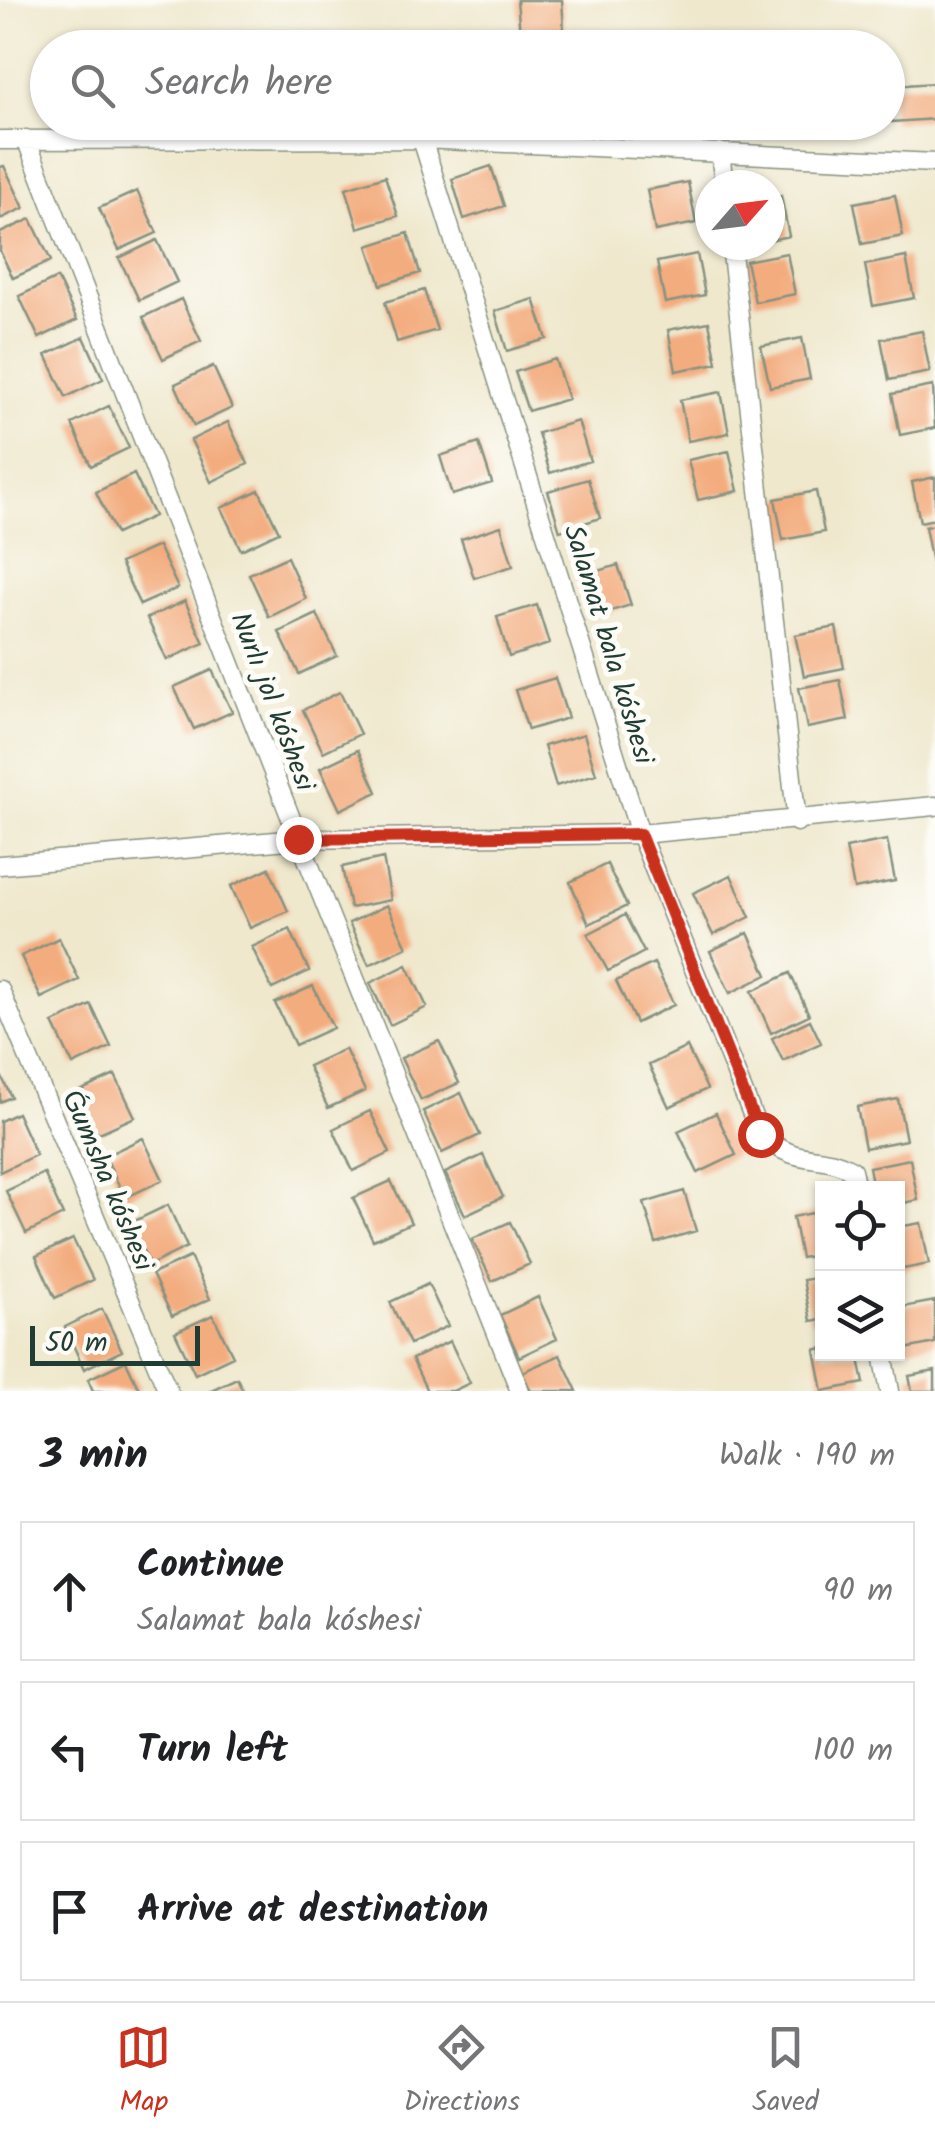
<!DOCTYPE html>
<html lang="en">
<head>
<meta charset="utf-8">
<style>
  :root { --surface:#fff; --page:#f6f6f6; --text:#202124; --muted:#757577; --line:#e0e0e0; --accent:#c8321e }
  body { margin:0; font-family:Kalam,sans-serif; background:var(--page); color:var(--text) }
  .controls { position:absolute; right:30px; bottom:30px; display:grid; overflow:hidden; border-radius:0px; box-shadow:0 2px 8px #0004 }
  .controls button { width:90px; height:90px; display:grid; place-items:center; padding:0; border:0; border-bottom:2px solid var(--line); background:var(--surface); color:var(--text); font:50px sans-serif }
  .compass { position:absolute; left:695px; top:170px; width:90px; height:90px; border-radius:50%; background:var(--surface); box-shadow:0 2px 8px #0004; rotate:62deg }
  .scale { position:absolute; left:30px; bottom:25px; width:170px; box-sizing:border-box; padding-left:10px; border:5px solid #1f3d34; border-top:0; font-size:28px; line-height:35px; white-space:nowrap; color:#1f3d34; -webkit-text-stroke:8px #fdfcf7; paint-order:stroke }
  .stop { position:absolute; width:30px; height:30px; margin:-22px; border:8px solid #c8321e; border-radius:50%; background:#fff }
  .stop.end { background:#c8321e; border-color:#fff; box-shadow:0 2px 10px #0008 }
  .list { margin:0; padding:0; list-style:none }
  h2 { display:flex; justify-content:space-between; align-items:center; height:130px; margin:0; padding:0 40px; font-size:42px }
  h2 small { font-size:32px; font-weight:400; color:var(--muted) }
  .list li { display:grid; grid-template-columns:65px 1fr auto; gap:30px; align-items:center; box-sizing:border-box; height:140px; margin:0 20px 20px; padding:0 20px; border:2px solid var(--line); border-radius:0px }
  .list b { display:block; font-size:38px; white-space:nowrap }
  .list p { margin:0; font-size:32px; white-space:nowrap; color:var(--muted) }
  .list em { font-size:32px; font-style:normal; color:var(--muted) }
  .icon { flex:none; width:55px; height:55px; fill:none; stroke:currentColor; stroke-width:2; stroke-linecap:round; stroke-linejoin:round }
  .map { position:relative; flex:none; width:935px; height:1391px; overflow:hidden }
  .search { position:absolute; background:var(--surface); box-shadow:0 2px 8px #0004; left:30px; right:30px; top:30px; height:110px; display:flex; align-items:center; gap:25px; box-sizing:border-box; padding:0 35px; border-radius:55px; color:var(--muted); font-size:38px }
  .sheet { height:610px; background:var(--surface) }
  nav { display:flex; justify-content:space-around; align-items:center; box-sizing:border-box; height:140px; border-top:2px solid var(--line); background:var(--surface); font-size:28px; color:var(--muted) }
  nav a { display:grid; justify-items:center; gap:5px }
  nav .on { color:var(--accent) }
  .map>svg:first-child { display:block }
  .building { fill:#f3ac7e }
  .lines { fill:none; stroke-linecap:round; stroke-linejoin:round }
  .street-casing { stroke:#879280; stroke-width:21 }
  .street { stroke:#fff; stroke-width:18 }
  .route { stroke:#c8321e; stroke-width:12 }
  .labels { text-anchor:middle; stroke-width:10; stroke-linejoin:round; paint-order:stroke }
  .street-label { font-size:28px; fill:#1f3d34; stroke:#fdfcf7 }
</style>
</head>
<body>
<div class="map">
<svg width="935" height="1391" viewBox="0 0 935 1391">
  <rect width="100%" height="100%" fill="#fdfcf7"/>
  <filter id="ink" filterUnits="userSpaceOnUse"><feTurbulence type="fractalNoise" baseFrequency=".01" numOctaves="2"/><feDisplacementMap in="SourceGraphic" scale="20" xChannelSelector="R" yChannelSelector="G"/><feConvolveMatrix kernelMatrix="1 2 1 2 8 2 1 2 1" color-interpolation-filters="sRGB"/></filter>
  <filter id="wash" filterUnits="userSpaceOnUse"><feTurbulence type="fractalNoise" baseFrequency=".0048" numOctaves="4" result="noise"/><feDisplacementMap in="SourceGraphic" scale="40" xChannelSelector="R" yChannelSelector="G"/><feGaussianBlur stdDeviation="2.25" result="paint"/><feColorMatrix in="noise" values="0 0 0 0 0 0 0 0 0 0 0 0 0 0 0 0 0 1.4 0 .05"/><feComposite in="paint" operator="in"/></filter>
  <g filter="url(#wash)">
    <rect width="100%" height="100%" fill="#efe8cd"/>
    <g id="blocks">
      <path class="building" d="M517,0H562L564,31L520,34Z
        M934,83L935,119L892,122L890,86Z
        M4,166L24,208L0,219V167Z
        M491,166L504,206L464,219L452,179Z
        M385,176L398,216L358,228L346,188Z
        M688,182L696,223L655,231L647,190Z
        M137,191L157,233L119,250L99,208Z
        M895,195L903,236L862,244L854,203Z
        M781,196L789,236L770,240V198Z
        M31,219L51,261L13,278L0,251V233Z
        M408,233L420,273L381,285L368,246Z
        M157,240L177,282L139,300L119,258Z
        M787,253L795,294L755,302L746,261Z
        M697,254L705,295L665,303L657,262Z
        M906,257L914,298L873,306L865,265Z
        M57,278L77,320L39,338L19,296Z
        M424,290L437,330L397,342L385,302Z
        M181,299L201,341L163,359L143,317Z
        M534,299L547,339L507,351L495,311Z
        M709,322L717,363L676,371L668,330Z
        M922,331L930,372L889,380L881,339Z
        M84,337L103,379L66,397L46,355Z
        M802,338L810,379L770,387L761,346Z
        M555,359L568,399L528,411L515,372Z
        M213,366L232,408L194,426L175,384Z
        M933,386L935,428L900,435L892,394Z
        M721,392L729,433L688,441L680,400Z
        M109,406L129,448L91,466L72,424Z
        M578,421L590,461L550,473L538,433Z
        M228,422L248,464L211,482L191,440Z
        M479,443L492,483L452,495L440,456Z
        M729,451L738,491L698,500L688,460Z
        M134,474L154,516L116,534L96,492Z
        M935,477V519L920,522L912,482Z
        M588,479L600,518L560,531L548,491Z
        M259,490L279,532L241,550L221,508Z
        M816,491L824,532L783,540L775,499Z
        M935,525V568H933L925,527Z
        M501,526L513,566L474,578L461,539Z
        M158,546L178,588L140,605L120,563Z
        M287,557L306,599L269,617L249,574Z
        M618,565L631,605L591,617L579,577Z
        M185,601L204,643L167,660L147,618Z
        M537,605L549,644L509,657L497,617Z
        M317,614L337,656L299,674L279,632Z
        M836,627L844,668L804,676L795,635Z
        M212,670L232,712L194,729L174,687Z
        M555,678L568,718L528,730L515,690Z
        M840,680L848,720L807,728L799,688Z
        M340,692L360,734L323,752L303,710Z
        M584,734L596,774L556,786L544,746Z
        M358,750L377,792L340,810L320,768Z
        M887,840L895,881L854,889L846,848Z
        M383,858L391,900L350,908L342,867Z
        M607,864L627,906L589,924L570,882Z
        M269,868L288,911L250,928L231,886Z
        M731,875L750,917L713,935L693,893Z
        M387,905L407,947L369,965L349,923Z
        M625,915L644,952L608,971L588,934Z
        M290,929L309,971L272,989L252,947Z
        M748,933L767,975L730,993L710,951Z
        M59,938L79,980L41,998L21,956Z
        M654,963L674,1005L636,1023L616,981Z
        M407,965L427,1007L390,1025L370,983Z
        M790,973L809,1015L771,1033L752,991Z
        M313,986L333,1028L295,1045L275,1003Z
        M91,1005L111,1047L73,1065L53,1023Z
        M810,1020L821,1043L783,1061L772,1038Z
        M439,1041L459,1083L421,1100L401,1058Z
        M687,1047L707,1089L669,1107L649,1065Z
        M345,1049L365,1091L328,1108L308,1066Z
        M0,1073L11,1097L0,1102Z
        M115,1075L135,1117L97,1134L77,1092Z
        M461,1093L480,1135L442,1153L423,1111Z
        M898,1099L906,1140L865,1148L857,1107Z
        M370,1111L390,1153L353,1171L333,1129Z
        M17,1113L36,1155L0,1172V1121Z
        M716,1113L736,1155L698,1173L678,1131Z
        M143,1138L163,1180L125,1198L105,1156Z
        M483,1155L503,1197L465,1215L445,1173Z
        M910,1159L918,1200L898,1204V1188H873L869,1167Z
        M44,1173L63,1215L26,1233L6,1191Z
        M391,1181L411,1223L373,1240L353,1198Z
        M684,1191L696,1231L656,1243L644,1203Z
        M168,1205L187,1247L150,1265L130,1223Z
        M822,1211V1254L801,1258L793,1217Z
        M510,1222L530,1264L492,1281L472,1239Z
        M921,1223L929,1264L898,1270V1227Z
        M73,1239L93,1280L55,1298L36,1256Z
        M190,1257L210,1299L172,1316L152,1274Z
        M822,1277V1319L811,1321L803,1280Z
        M428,1284L448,1326L410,1344L390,1302Z
        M538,1297L557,1339L519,1357L500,1315Z
        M935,1301V1343L905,1349L898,1308Z
        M102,1309L122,1351L84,1369L65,1327Z
        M213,1315L233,1356L195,1374L175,1332Z
        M450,1341L470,1383L453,1391H427L412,1359Z
        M822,1348V1354H858L864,1383L823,1391L815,1350Z
        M560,1355L577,1391H531L522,1372Z
        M126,1361L140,1391H93L88,1379Z
        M935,1371V1391H912L909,1376Z
        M237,1378L243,1391H209Z"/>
    </g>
  </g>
  <g filter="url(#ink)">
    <use href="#blocks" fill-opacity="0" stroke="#879280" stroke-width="2.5"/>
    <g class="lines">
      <defs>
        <path id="street" d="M26,139L299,839L520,1391
          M422,139L640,834L760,1134C800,1169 818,1150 852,1170L856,1188
          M0,140L422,139L935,163
          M720,152L724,185
          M731,245L797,822
          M0,865L299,839L640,834L935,806
          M0,990L168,1391
          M883,1354L890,1391"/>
      </defs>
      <use href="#street" class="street-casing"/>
      <use href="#street" class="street"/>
    </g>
  </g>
  <g class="lines" filter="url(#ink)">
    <path class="route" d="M298,839L640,834L760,1134"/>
  </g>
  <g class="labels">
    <g class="street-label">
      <text transform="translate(610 644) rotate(73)" y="10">Salamat bala kóshesi</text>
      <text transform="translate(274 701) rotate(69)" y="10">Nurlı jol kóshesi</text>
      <text transform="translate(109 1180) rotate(67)" y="10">Ǵumsha kóshesi</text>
    </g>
  </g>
</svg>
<div class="controls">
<button><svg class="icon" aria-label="locate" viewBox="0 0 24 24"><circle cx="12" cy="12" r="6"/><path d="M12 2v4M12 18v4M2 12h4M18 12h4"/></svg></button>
<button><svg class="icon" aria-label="layers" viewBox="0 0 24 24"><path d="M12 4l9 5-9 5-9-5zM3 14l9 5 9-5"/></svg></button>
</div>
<svg class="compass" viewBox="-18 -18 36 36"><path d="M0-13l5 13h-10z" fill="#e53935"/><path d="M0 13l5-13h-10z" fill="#757577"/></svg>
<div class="scale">50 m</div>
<div class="stop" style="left:760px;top:1134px"></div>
<div class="stop end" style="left:298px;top:839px"></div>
<div class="search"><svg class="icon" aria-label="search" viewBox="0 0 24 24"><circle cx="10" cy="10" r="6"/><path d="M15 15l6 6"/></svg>Search here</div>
</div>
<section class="sheet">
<h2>3 min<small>Walk · 190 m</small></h2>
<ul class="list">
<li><svg class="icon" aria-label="ahead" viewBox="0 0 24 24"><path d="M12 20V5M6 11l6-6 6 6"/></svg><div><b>Continue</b><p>Salamat bala kóshesi</p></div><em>90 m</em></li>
<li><svg class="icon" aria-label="left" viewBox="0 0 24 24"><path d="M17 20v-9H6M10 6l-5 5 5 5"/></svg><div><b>Turn left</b></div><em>100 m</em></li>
<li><svg class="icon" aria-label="arrive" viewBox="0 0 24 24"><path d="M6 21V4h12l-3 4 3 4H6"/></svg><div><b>Arrive at destination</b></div></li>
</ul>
</section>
<nav>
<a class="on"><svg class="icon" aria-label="map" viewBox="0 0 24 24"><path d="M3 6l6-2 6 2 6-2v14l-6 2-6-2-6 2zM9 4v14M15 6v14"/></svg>Map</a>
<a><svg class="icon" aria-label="directions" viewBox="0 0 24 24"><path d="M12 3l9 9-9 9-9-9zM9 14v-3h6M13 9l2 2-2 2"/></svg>Directions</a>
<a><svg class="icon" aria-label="saved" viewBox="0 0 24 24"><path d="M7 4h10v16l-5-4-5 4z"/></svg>Saved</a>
</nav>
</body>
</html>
